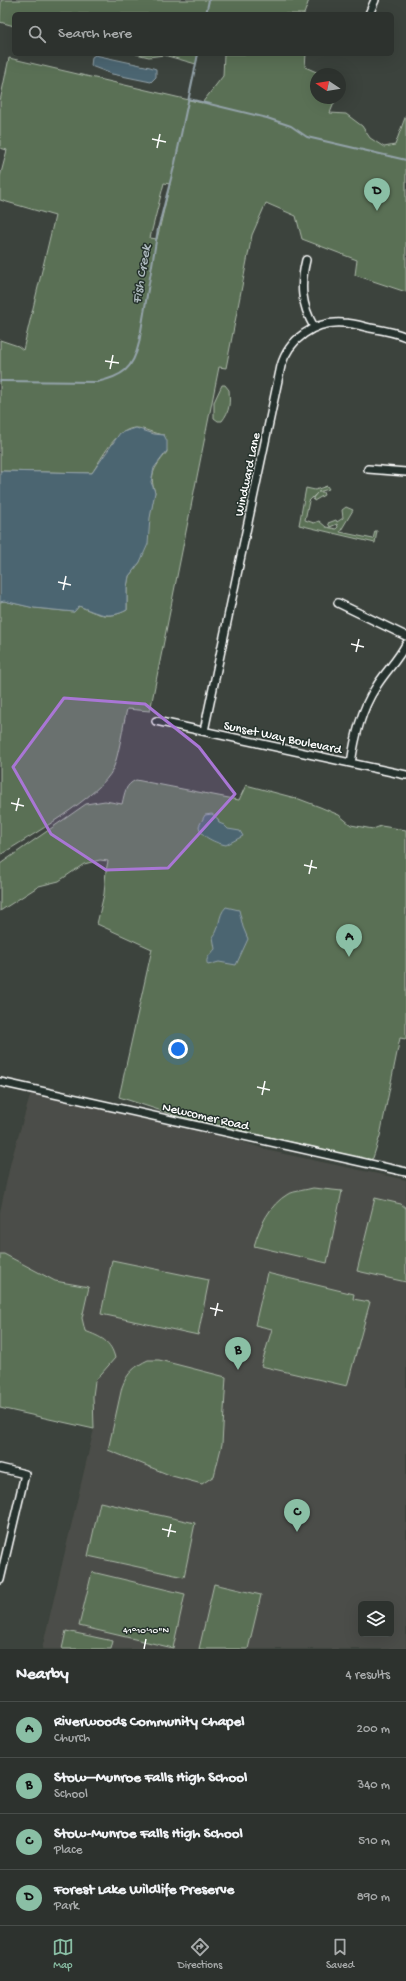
<!DOCTYPE html>
<html lang="en">
<head>
<meta charset="utf-8">
<style>
  :root { --surface:#2d322e; --page:#393e3a; --text:#f1f3f6; --muted:#a7aaaa; --line:#484d4a; --accent:#8abfa5 }
  body { margin:0; font-family:"Gochi Hand",sans-serif; background:var(--page); color:var(--text) }
  .controls { position:absolute; right:12px; bottom:12px; display:grid; overflow:hidden; border-radius:6px; box-shadow:0 4px 16px #0002 }
  .controls button { width:36px; height:36px; display:grid; place-items:center; padding:0; border:0; border-bottom:1px solid var(--line); background:var(--surface); color:var(--text); font:20px sans-serif }
  .compass { position:absolute; left:310px; top:68px; width:36px; height:36px; border-radius:50%; background:var(--surface); box-shadow:0 4px 16px #0002; rotate:282deg }
  .you { position:absolute; left:178px; top:1049px; width:14px; height:14px; margin:-10px; border:3px solid #fff; border-radius:50%; background:#1a73e8; box-shadow:0 0 0 6px #1a73e833 }
  .badge { display:grid; place-items:center; width:26px; height:26px; border-radius:50%; background:var(--accent); color:#111; font-size:13px; font-weight:700 }
  .pin { position:absolute; translate:-50% -33px; filter:drop-shadow(0 1px 2px #0008) }
  .pin::after { content:''; position:absolute; top:21px; width:14px; height:12px; background:inherit; clip-path:polygon(0 0,100% 0,50% 100%) }
  .list { margin:0; padding:0; list-style:none }
  h2 { display:flex; justify-content:space-between; align-items:center; height:52px; margin:0; padding:0 16px; font-size:17px }
  h2 small { font-size:13px; font-weight:400; color:var(--muted) }
  .list li { display:grid; grid-template-columns:26px 1fr auto; gap:12px; align-items:center; box-sizing:border-box; height:56px; padding:0 16px; border-top:1px solid var(--line) }
  .list b { display:block; font-size:15px; white-space:nowrap }
  .list p { margin:0; font-size:13px; white-space:nowrap; color:var(--muted) }
  .list em { font-size:13px; font-style:normal; color:var(--muted) }
  .icon { flex:none; width:22px; height:22px; fill:none; stroke:currentColor; stroke-width:2; stroke-linecap:round; stroke-linejoin:round }
  .map { position:relative; flex:none; width:406px; height:1649px; overflow:hidden }
  .search { position:absolute; background:var(--surface); box-shadow:0 4px 16px #0002; left:12px; right:12px; top:12px; height:44px; display:flex; align-items:center; gap:10px; box-sizing:border-box; padding:0 14px; border-radius:6px; color:var(--muted); font-size:15px }
  .sheet { height:276px; background:var(--surface) }
  nav { display:flex; justify-content:space-around; align-items:center; box-sizing:border-box; height:56px; border-top:1px solid var(--line); background:var(--surface); font-size:11px; color:var(--muted) }
  nav a { display:grid; justify-items:center; gap:2px }
  nav .on { color:var(--accent) }
  .map>svg:first-child { display:block }
  .built { fill:#4c4e48; fill-rule:evenodd }
  .green { fill:#5a7055; stroke:#acb8aa; fill-rule:evenodd }
  .water { fill:#4c6571; stroke:#94a3aa }
  .lines { fill:none; stroke-linecap:round; stroke-linejoin:round }
  .stream { stroke:#94a3aa; stroke-width:2 }
  .minor-casing { stroke:#fff; stroke-width:10 }
  .minor { stroke:#26332d; stroke-width:7 }
  .marked { fill:#a976d5; fill-opacity:0.2; stroke:#a976d5; stroke-width:3; stroke-linejoin:round }
  .ticks { fill:none; stroke:#fff; stroke-width:1.5 }
  .labels { text-anchor:middle; stroke-width:3; stroke-linejoin:round; paint-order:stroke }
  .street-label { font-size:13px; fill:#fff; stroke:#26332d }
  .water-label { font-size:14px; font-style:italic; fill:#aebabf; stroke:#26332d }
  .ticks-label { font-size:10px; text-anchor:middle; fill:#fff; stroke:#26332d; stroke-width:3; stroke-linejoin:round; paint-order:stroke }
</style>
</head>
<body>
<div class="map">
<svg width="406" height="1649" viewBox="0 0 406 1649">
  <rect width="100%" height="100%" fill="#3c433d"/>
  <filter id="ink" filterUnits="userSpaceOnUse"><feTurbulence type="fractalNoise" baseFrequency=".025" numOctaves="2"/><feDisplacementMap in="SourceGraphic" scale="8" xChannelSelector="R" yChannelSelector="G"/><feConvolveMatrix kernelMatrix="1 2 1 2 8 2 1 2 1" color-interpolation-filters="sRGB"/></filter>
  <g filter="url(#ink)">
    <path class="built" d="M31,1093L240,1141L270,1151L406,1180V1649H42L94,1429L58,1421L89,1287L55,1281L4,1254H0V1212L11,1161ZM361,1604H391V1634H361Z"/>
    <path class="green" d="M1,0H309L304,14H14V26L0,22Z
      M136,54H198L196,64L164,55L149,57Z
      M224,54H306L305,67L321,74H316V98H336L330,113L346,114L362,126L370,138L384,147L395,145L406,115V292L355,275L357,260L302,239L296,216L266,203L252,235L226,368L219,367L150,711L127,709C123,725 119,755 113,769C101,796 27,838 0,855V602L4,601L35,608L74,612L79,606C97,614 108,620 127,610V587L129,576L140,562L155,492C148,474 156,466 167,452L164,435C154,434 144,428 136,428C116,428 102,458 92,473L0,471V340L18,346L23,350L55,216L0,200V177L7,150L0,148V101L9,58L202,103L223,76ZM164,183L170,184L157,239L150,238Z
      M222,385H225L229,390C230,403 230,411 222,421H218L214,418V402Z
      M327,486L329,489L318,492H323L324,495L314,501L313,498L317,493L309,501L305,520L314,523L319,521L326,527L336,529L338,527L337,524L330,527L328,523L336,520L337,522L343,518L342,510L346,507L353,510L340,532L373,539L375,531H377L375,543L299,525L306,488L315,490Z
      M136,780L239,800L246,785L299,799L320,807L339,815L351,825L373,829L381,826L406,830V1039L400,1038L380,1136L373,1158L370,1160L177,1116L119,1097L152,949L97,924L104,894L106,871L108,861L100,860L84,864L59,881L39,886L0,911V864L86,804L105,801L122,804C125,792 125,785 136,780Z
      M313,1188L342,1191L327,1263L254,1246C260,1226 269,1205 288,1194C295,1191 306,1190 313,1188Z
      M375,1198L401,1204L406,1208V1282L357,1271Z
      M0,1254H4L55,1281L89,1287L82,1318L85,1331C101,1337 111,1341 115,1358L95,1381L93,1396L94,1429L0,1408Z
      M112,1260L209,1280L198,1335L101,1314Z
      M267,1273L354,1294L353,1299L370,1302L347,1386L261,1366L272,1329L255,1325Z
      M148,1360H159L226,1377L222,1444L214,1476L202,1484L172,1476L108,1450L122,1387C127,1373 135,1366 148,1360Z
      M100,1502L195,1523L184,1577L88,1556Z
      M92,1572L185,1594L173,1648L79,1626Z
      M214,1584L261,1595L248,1649H199Z
      M66,1631L113,1641L111,1649H62Z"/>
    <path class="water" d="M95,55L150,67L156,69V77L151,82L112,74L91,66L92,57Z
      M136,428L154,434L164,435L167,441V451L154,468L151,482L155,492L150,518L148,544L140,562L129,576L127,587V610C108,620 97,613 79,606L74,612L34,608L4,601L0,602V471L92,473L120,433Z
      M212,814L218,819L219,823L224,825L228,829L240,831L243,836L226,845C216,843 200,837 199,826L205,815Z
      M226,907L239,910L243,927L248,939L236,965L219,962L208,965C204,959 211,954 215,949L213,937C221,928 217,916 226,907Z"/>
    <g class="lines">
      <path class="stream" d="M206,14L209,0
        M189,99L267,118L291,126L307,137L406,160
        M0,381L97,382C123,376 133,369 139,343L158,229L175,163L198,54"/>
      <defs>
        <path id="minor" d="M369,14L375,0
          M306,260C300,285 301,304 314,327
          M368,469L406,472
          M338,603L406,636
          M156,721L406,775
          M204,731L281,366C289,339 314,321 343,323C352,323 362,326 370,328C382,330 395,332 406,337
          M351,763C355,737 361,710 376,687C385,672 398,660 406,644
          M0,1082L406,1172
          M0,1468L25,1474L0,1580"/>
      </defs>
      <use href="#minor" class="minor-casing"/>
      <use href="#minor" class="minor"/>
    </g>
  </g>
  <path class="marked" d="M64,698L145,704L199,747L235,794L168,868L106,870L51,834L13,767Z"/>
  <path class="ticks" d="M152,139L166,142M157,148L160,134M105,361L119,363M110,369L113,355M58,582L71,585M63,590L66,576M351,644L364,647M356,652L359,639M11,803L24,806M16,811L19,798M304,865L317,868M309,874L312,860M257,1087L270,1090M262,1095L265,1081M210,1308L223,1311M215,1316L218,1303M162,1529L176,1532M168,1537L171,1524M144,1649L146,1639"/>
  <g class="labels">
    <g class="street-label">
      <text transform="translate(246 474) rotate(-78)" y="5">Windward Lane</text>
      <text transform="translate(283 736) rotate(12)" y="5">Sunset Way Boulevard</text>
      <text transform="translate(206 1115) rotate(13)" y="5">Newcomer Road</text>
    </g>
    <g class="water-label">
      <text transform="translate(140 274) rotate(-80)" y="5">Fish Creek</text>
    </g>
  </g>
  <g class="ticks-label">
    <text x="146" y="1633">41°10'10"N</text>
  </g>
</svg>
<div class="controls">
<button><svg class="icon" aria-label="layers" viewBox="0 0 24 24"><path d="M12 4l9 5-9 5-9-5zM3 14l9 5 9-5"/></svg></button>
</div>
<svg class="compass" viewBox="-18 -18 36 36"><path d="M0-13l5 13h-10z" fill="#e53935"/><path d="M0 13l5-13h-10z" fill="#a7aaaa"/></svg>
<div class="you"></div>
<div class="pin badge" style="left:349px;top:957px">A</div>
<div class="pin badge" style="left:238px;top:1370px">B</div>
<div class="pin badge" style="left:297px;top:1532px">C</div>
<div class="pin badge" style="left:377px;top:211px">D</div>
<div class="search"><svg class="icon" aria-label="search" viewBox="0 0 24 24"><circle cx="10" cy="10" r="6"/><path d="M15 15l6 6"/></svg>Search here</div>
</div>
<section class="sheet">
<h2>Nearby<small>4 results</small></h2>
<ul class="list">
<li><span class="badge">A</span><div><b>Riverwoods Community Chapel</b><p>Church</p></div><em>200 m</em></li>
<li><span class="badge">B</span><div><b>Stow–Munroe Falls High School</b><p>School</p></div><em>340 m</em></li>
<li><span class="badge">C</span><div><b>Stow-Munroe Falls High School</b><p>Place</p></div><em>510 m</em></li>
<li><span class="badge">D</span><div><b>Forest Lake Wildlife Preserve</b><p>Park</p></div><em>890 m</em></li>
</ul>
</section>
<nav>
<a class="on"><svg class="icon" aria-label="map" viewBox="0 0 24 24"><path d="M3 6l6-2 6 2 6-2v14l-6 2-6-2-6 2zM9 4v14M15 6v14"/></svg>Map</a>
<a><svg class="icon" aria-label="directions" viewBox="0 0 24 24"><path d="M12 3l9 9-9 9-9-9zM9 14v-3h6M13 9l2 2-2 2"/></svg>Directions</a>
<a><svg class="icon" aria-label="saved" viewBox="0 0 24 24"><path d="M7 4h10v16l-5-4-5 4z"/></svg>Saved</a>
</nav>
</body>
</html>
